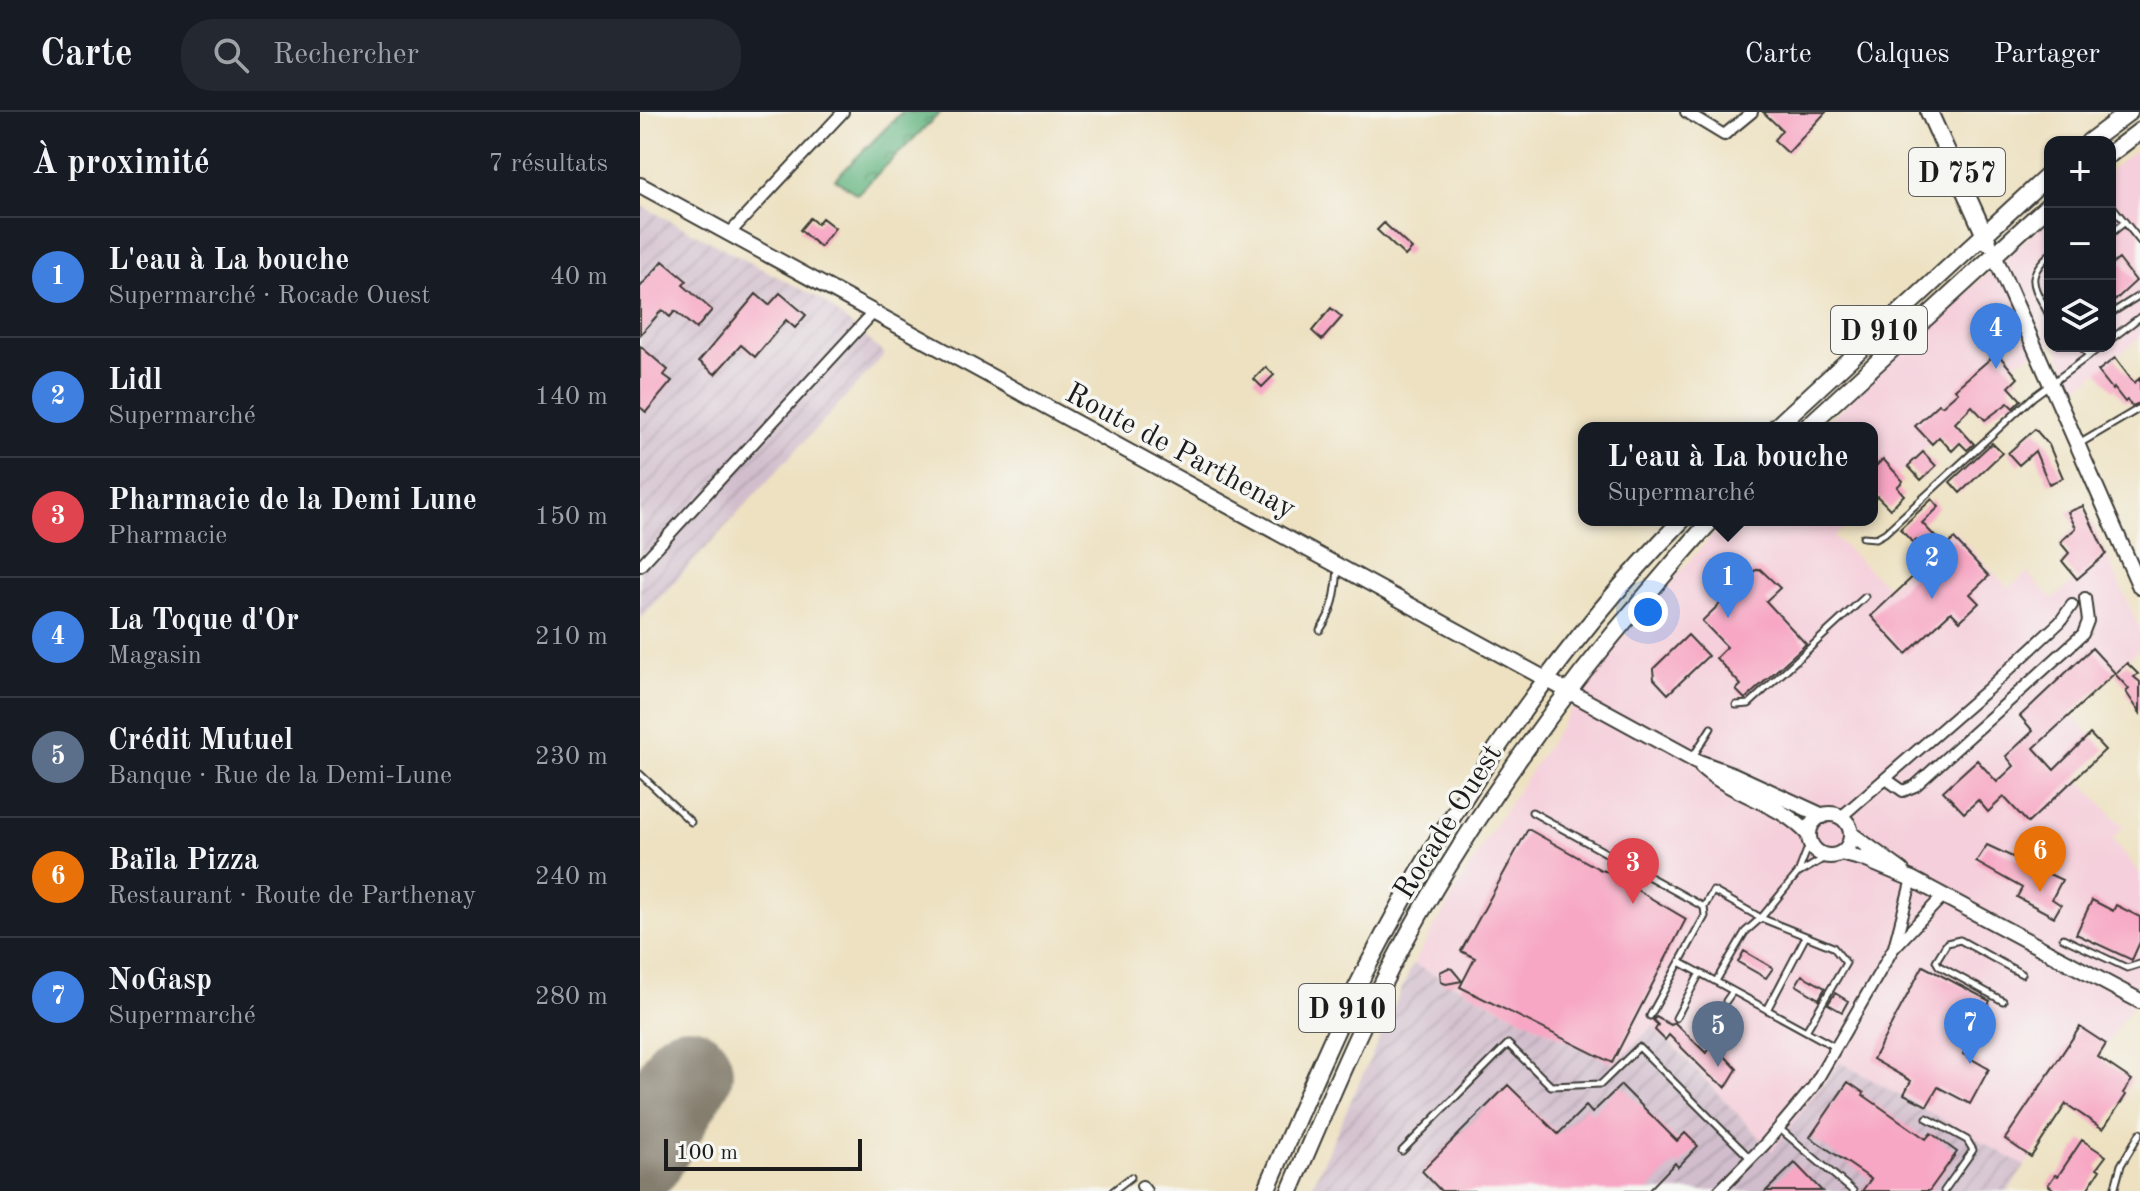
<!DOCTYPE html>
<html lang="fr">
<head>
<meta charset="utf-8">
<style>
  :root { --surface:#171b24; --page:#242831; --text:#f1f3f6; --muted:#9ea1a6; --line:#363941; --accent:#1f6fb2 }
  body { margin:0; font-family:"Old Standard TT",serif; background:var(--page); color:var(--text) }
  .controls { position:absolute; right:24px; top:24px; display:grid; overflow:hidden; border-radius:16px; box-shadow:0 2px 6px #0004 }
  .controls button { width:72px; height:72px; display:grid; place-items:center; padding:0; border:0; border-bottom:2px solid var(--line); background:var(--surface); color:var(--text); font:40px sans-serif }
  .scale { position:absolute; left:24px; bottom:20px; width:198px; box-sizing:border-box; padding-left:8px; border:4px solid #1c1c1c; border-top:0; font-size:22px; line-height:28px; white-space:nowrap; color:#1c1c1c; -webkit-text-stroke:6px #f6f6f2; paint-order:stroke }
  .you { position:absolute; left:1008px; top:500px; width:28px; height:28px; margin:-20px; border:6px solid #fff; border-radius:50%; background:#1a73e8; box-shadow:0 0 0 12px #1a73e833 }
  .badge { display:grid; place-items:center; width:52px; height:52px; border-radius:50%; background:var(--accent); color:#fff; font-size:26px; font-weight:700 }
  .pin { position:absolute; translate:-50% -66px; filter:drop-shadow(0 2px 4px #0008) }
  .pin::after { content:''; position:absolute; top:42px; width:28px; height:24px; background:inherit; clip-path:polygon(0 0,100% 0,50% 100%) }
  .popup { position:absolute; left:938px; top:310px; width:300px; height:104px; box-sizing:border-box; display:grid; place-content:center; border-radius:16px; background:var(--surface); filter:drop-shadow(0 2px 6px #0005); font-size:26px; white-space:nowrap; color:var(--muted) }
  .popup b { font-size:30px; color:var(--text) }
  .popup::after { content:''; position:absolute; left:50%; top:100%; margin-left:-16px; border:16px solid transparent; border-top-color:var(--surface) }
  .list { margin:0; padding:0; list-style:none }
  h2 { display:flex; justify-content:space-between; align-items:center; height:104px; margin:0; padding:0 32px; font-size:34px }
  h2 small { font-size:26px; font-weight:400; color:var(--muted) }
  .list li { display:grid; grid-template-columns:52px 1fr auto; gap:24px; align-items:center; box-sizing:border-box; height:120px; padding:0 32px; border-top:2px solid var(--line) }
  .list b { display:block; font-size:30px; white-space:nowrap }
  .list p { margin:0; font-size:26px; white-space:nowrap; color:var(--muted) }
  .list em { font-size:26px; font-style:normal; color:var(--muted) }
  .icon { flex:none; width:44px; height:44px; fill:none; stroke:currentColor; stroke-width:2; stroke-linecap:round; stroke-linejoin:round }
  .map { position:relative; flex:none; width:1500px; height:1079px; overflow:hidden }
  header { display:flex; align-items:center; gap:48px; box-sizing:border-box; height:112px; padding:0 40px; background:var(--surface); border-bottom:2px solid var(--line) }
  header strong { font-size:38px }
  nav { display:flex; gap:44px; margin-inline-start:auto; font-size:28px }
  .search { width:560px; height:72px; background:var(--page); display:flex; align-items:center; gap:20px; box-sizing:border-box; padding:0 28px; border-radius:32px; color:var(--muted); font-size:30px }
  main { display:flex }
  aside { flex:1; background:var(--surface) }
  .map>svg:first-child { display:block }
  .built { fill:#f5cfdb }
  .industrial { fill:url(#industrial-furrows) }
  .forest { fill:url(#forest-crowns); stroke:#41694f; stroke-width:2 }
  .lines { fill:none; stroke-linecap:round; stroke-linejoin:round }
  .runway { stroke:#847e6e; stroke-width:90 }
  .building { fill:#f7a6c3 }
  .lane-casing { stroke:#3b3a35; stroke-width:9 }
  .street-casing { stroke:#3b3a35; stroke-width:14 }
  .secondary-casing { stroke:#3b3a35; stroke-width:18 }
  .primary-casing { stroke:#3b3a35; stroke-width:20 }
  .lane { stroke:#fff; stroke-width:5 }
  .street { stroke:#fff; stroke-width:10 }
  .secondary { stroke:#fff; stroke-width:14 }
  .primary { stroke:#fff; stroke-width:16 }
  .labels { text-anchor:middle; stroke-width:7; stroke-linejoin:round; paint-order:stroke }
  .shield { fill:#f6f6f2; stroke:#5d5d5c; stroke-width:2 }
  .shield-label { font-size:28px; font-weight:bold; fill:#1c1c1c }
  .street-label { font-size:30px; fill:#1c1c1c; stroke:#f6f6f2 }
</style>
</head>
<body>
<header>
<strong>Carte</strong>
<div class="search"><svg class="icon" aria-label="search" viewBox="0 0 24 24"><circle cx="10" cy="10" r="6"/><path d="M15 15l6 6"/></svg>Rechercher</div>
<nav><a>Carte</a><a>Calques</a><a>Partager</a></nav>
</header>
<main>
<aside>
<h2>À proximité<small>7 résultats</small></h2>
<ul class="list">
<li><span class="badge" style="background:#3f7fe0">1</span><div><b>L'eau à La bouche</b><p>Supermarché · Rocade Ouest</p></div><em>40 m</em></li>
<li><span class="badge" style="background:#3f7fe0">2</span><div><b>Lidl</b><p>Supermarché</p></div><em>140 m</em></li>
<li><span class="badge" style="background:#e0444e">3</span><div><b>Pharmacie de la Demi Lune</b><p>Pharmacie</p></div><em>150 m</em></li>
<li><span class="badge" style="background:#3f7fe0">4</span><div><b>La Toque d'Or</b><p>Magasin</p></div><em>210 m</em></li>
<li><span class="badge" style="background:#5c6f8a">5</span><div><b>Crédit Mutuel</b><p>Banque · Rue de la Demi-Lune</p></div><em>230 m</em></li>
<li><span class="badge" style="background:#e8710a">6</span><div><b>Baïla Pizza</b><p>Restaurant · Route de Parthenay</p></div><em>240 m</em></li>
<li><span class="badge" style="background:#3f7fe0">7</span><div><b>NoGasp</b><p>Supermarché</p></div><em>280 m</em></li>
</ul>
</aside>
<div class="map">
<svg width="1500" height="1079" viewBox="0 0 1500 1079">
  <defs>
    <pattern id="industrial-furrows" width="10" height="10" patternUnits="userSpaceOnUse" patternTransform="scale(2)"><rect width="10" height="10" fill="#d1bdcc"/><path d="M-1 1l2-2M0 10L10 0M9 11l2-2" fill="none" stroke="#b3a2af"/></pattern>
    <pattern id="forest-crowns" width="20" height="18" patternUnits="userSpaceOnUse" patternTransform="scale(2)"><rect width="20" height="18" fill="#66b682"/><path d="M2 6a3 3 0 1 1 6 0M12 15a3 3 0 1 1 6 0" fill="none" stroke="#53936a"/></pattern>
  </defs>
  <rect width="100%" height="100%" fill="#f6f6f2"/>
  <filter id="ink" filterUnits="userSpaceOnUse"><feTurbulence type="fractalNoise" baseFrequency=".0125" numOctaves="2"/><feDisplacementMap in="SourceGraphic" scale="16" xChannelSelector="R" yChannelSelector="G"/><feConvolveMatrix kernelMatrix="1 2 1 2 8 2 1 2 1" color-interpolation-filters="sRGB"/></filter>
  <filter id="wash" filterUnits="userSpaceOnUse"><feTurbulence type="fractalNoise" baseFrequency=".006" numOctaves="4" result="noise"/><feDisplacementMap in="SourceGraphic" scale="32" xChannelSelector="R" yChannelSelector="G"/><feGaussianBlur stdDeviation="1.8" result="paint"/><feColorMatrix in="noise" values="0 0 0 0 0 0 0 0 0 0 0 0 0 0 0 0 0 1.4 0 .05"/><feComposite in="paint" operator="in"/></filter>
  <g filter="url(#wash)">
    <rect width="100%" height="100%" fill="#ede1c1"/>
    <path class="built" d="M1500,35V226L1434,279L1417,234H1470V58Z
      M1410,106L1411,234L1380,248L1232,388V316H1181L1273,228Z
      M1086,408H1211L1194,425L1248,475L1312,416L1368,476L1387,461L1413,487L1466,441L1500,518V536L1431,602L1465,638L1437,665L1483,715L1472,727L1500,761V882L1385,1054L1200,950L1132,1039L1015,913L974,952L773,852L847,726L969,540Z"/>
    <path class="industrial" d="M0,93L182,188L245,242L0,507Z
      M773,852L974,952L1014,913L1132,1039L1200,950L1385,1054L1368,1079H670Z"/>
    <path class="forest" d="M262,0H301L217,82L195,67Z"/>
    <g class="lines">
      <path class="runway" d="M0,1043L48,960"/>
    </g>
    <g id="blocks">
      <path class="building" d="M1123,0H1186L1148,41L1134,28L1142,18Z
        M170,106L177,112L182,106L195,116L180,135L160,118Z
        M744,111L772,137L765,144L737,118Z
        M1479,147L1496,169L1470,193V154Z
        M23,149L47,169L43,173L72,198L56,217L35,199L30,205L22,198L0,223V175Z
        M140,181L166,203L155,216L146,208L115,245L101,233L75,262L59,249L116,182L129,193Z
        M691,196L702,205L682,228L672,219Z
        M0,234L28,258L24,263L32,269L6,300L0,295Z
        M1357,241L1378,266L1369,275L1381,288L1373,296L1368,291L1345,308L1332,294L1315,311L1334,332L1327,338L1320,331L1312,339L1299,325L1292,332L1275,314L1299,292L1302,294L1318,280L1315,277Z
        M1475,246L1494,271L1500,266V291L1492,294L1487,288L1485,290L1474,276L1473,278L1458,259Z
        M626,255L634,263L622,275L614,267Z
        M1395,317L1409,333L1423,366L1409,372L1395,339L1379,353L1368,341Z
        M1352,331L1362,341L1320,381L1310,370Z
        M1283,340L1296,354L1281,368L1268,354Z
        M1243,347L1263,369L1257,375L1264,383L1250,397L1237,384L1232,388V358Z
        M1292,387L1299,395L1282,411L1305,435L1314,427L1349,464L1330,482L1339,491L1320,509L1311,500L1266,542L1231,504L1293,446L1276,428L1273,431L1260,417Z
        M1443,394L1466,442L1437,467L1422,449L1429,441L1420,430L1436,416L1428,400Z
        M1120,457L1140,476L1126,489L1166,532L1105,587L1096,578L1101,573L1076,546L1087,535L1062,509L1114,459Z
        M1048,523L1068,544L1028,582L1014,567L1013,557Z
        M1452,536L1475,561L1394,636L1414,658L1450,622L1465,638L1388,711L1364,685L1348,700L1338,688L1324,701L1303,679L1337,648L1357,670L1374,654L1366,644L1393,619L1380,604Z
        M1487,551L1498,562L1494,565L1500,570V601L1486,580L1489,577L1475,562Z
        M888,717L961,758L980,763L992,775L1046,807L972,951L820,875L835,846L821,839Z
        M1347,733L1422,768L1412,787L1421,793L1414,805L1377,785L1382,776L1336,750Z
        M1452,788L1473,799L1476,793L1500,805V830L1492,848L1436,822Z
        M1104,839L1133,856L1126,866L1098,850Z
        M1283,854L1350,889L1323,942L1349,957L1330,992L1298,975L1287,994L1264,982L1271,969L1233,947Z
        M808,856L812,857L822,869L806,872L801,870L800,860Z
        M1162,863L1185,876L1179,887L1156,873Z
        M1195,881L1208,889L1202,900L1188,892Z
        M1016,905L1031,913L1035,911L1066,941L1072,935L1078,941L1080,939L1097,957L1086,975L1070,964L1029,923L1025,928L1015,918L1018,913L1013,908Z
        M1440,915L1466,932L1458,945L1492,968L1483,981L1486,983L1463,1017L1426,992L1391,1045L1365,1027Z
        M1208,970L1224,981L1223,983L1286,1027L1291,1021L1317,1040L1289,1079H1222L1231,1067L1170,1025Z
        M868,973L918,1022L946,994L952,1001L981,973L1037,1029L1045,1021L1058,1034L1038,1055L1035,1051L1008,1079H801L782,1059Z
        M1442,1028L1466,1044L1457,1056L1460,1058L1446,1079H1416L1408,1073L1415,1063L1418,1064Z
        M1155,1051L1182,1079H1126Z"/>
    </g>
  </g>
  <g filter="url(#ink)">
    <use href="#blocks" fill-opacity="0" stroke="#3b3a35" stroke-width="2"/>
    <g class="lines">
      <defs>
        <path id="lane" d="M1470,95L1472,94L1500,129
          M1470,122L1485,110
          M1410,142C1382,167 1396,176 1410,205
          M1470,202L1500,183
          M1470,228L1500,205
          M1441,234L1449,244
          M1439,332L1500,296
          M1223,425L1236,426L1245,421L1393,285L1462,234
          M680,518C694,498 696,481 698,457
          M1096,593L1109,592L1225,485
          M1052,646L1071,616
          M0,662L51,710
          M892,700L1064,795
          M1159,761L1188,744
          M1423,826L1487,856L1500,852
          M1040,850L1197,936
          M1076,869L1105,820L1121,806L1193,835L1206,851L1166,919
          M1086,889L1093,879
          M1363,889L1299,854L1296,849L1307,831L1320,828L1382,862
          M1127,898L1166,824
          M1010,904L1065,804L1064,795L1073,779L1121,806L1158,761L1170,730
          M1036,906L1060,861
          M1287,1006L1327,1028L1333,1038L1304,1079
          M1140,1017L1213,1079
          M762,1039L868,932L911,974L961,972L999,935L1110,1046
          M473,1079L491,1065
          M1474,1079L1481,1053L1500,1021"/>
        <path id="street" d="M1046,0L1084,23L1112,0
          M88,123L203,0
          M0,454L233,201
          M1246,667L1263,679L1275,674L1443,522L1448,509L1445,486
          M1201,705L1348,577L1420,510L1432,493
          M1254,835L1272,767
          M502,1074L506,1079
          M1079,1079L1126,1031L1173,975L1253,837L1303,784"/>
        <path id="secondary" d="M0,73L1056,649L1094,663L1183,704
          M1354,143L1500,475
          M1062,655C1094,683 1141,691 1169,723
          M1169 723a21 21 0 1 1 42 0a21 21 0 1 1-42 0Z
          M1211,722L1262,759
          M1201,741L1224,747L1272,767L1500,889"/>
        <path id="primary" d="M1289,0L1348,130
          M1449,30L1489,0
          M1470,42L1500,19
          M1135,316L1410,62
          M1166,316L1410,92
          M626,1079C654,1014 681,949 712,885C796,715 910,543 1042,408
          M650,1079C690,986 729,891 779,803C845,689 922,581 1008,481C1029,457 1050,431 1072,408"/>
      </defs>
      <use href="#lane" class="lane-casing"/>
      <use href="#street" class="street-casing"/>
      <use href="#secondary" class="secondary-casing"/>
      <use href="#primary" class="primary-casing"/>
      <use href="#lane" class="lane"/>
      <use href="#street" class="street"/>
      <use href="#secondary" class="secondary"/>
      <use href="#primary" class="primary"/>
    </g>
  </g>
  <g class="labels">
    <g class="shield">
      <rect x="1269" y="36" width="96" height="48" rx="6"/>
      <rect x="1191" y="194" width="96" height="48" rx="6"/>
      <rect x="659" y="872" width="96" height="48" rx="6"/>
    </g>
    <g class="shield-label">
      <text x="1317" y="70">D 757</text>
      <text x="1239" y="228">D 910</text>
      <text x="707" y="906">D 910</text>
    </g>
    <g class="street-label">
      <text transform="translate(541 338) rotate(28)" y="10">Route de Parthenay</text>
      <text transform="translate(807 709) rotate(-58)" y="10">Rocade Ouest</text>
    </g>
  </g>
</svg>
<div class="controls">
<button>+</button>
<button>−</button>
<button><svg class="icon" aria-label="layers" viewBox="0 0 24 24"><path d="M12 4l9 5-9 5-9-5zM3 14l9 5 9-5"/></svg></button>
</div>
<div class="scale">100 m</div>
<div class="you"></div>
<div class="pin badge" style="left:1088px;top:506px;background:#3f7fe0">1</div>
<div class="popup"><b>L'eau à La bouche</b>Supermarché</div>
<div class="pin badge" style="left:1292px;top:487px;background:#3f7fe0">2</div>
<div class="pin badge" style="left:993px;top:792px;background:#e0444e">3</div>
<div class="pin badge" style="left:1356px;top:257px;background:#3f7fe0">4</div>
<div class="pin badge" style="left:1078px;top:955px;background:#5c6f8a">5</div>
<div class="pin badge" style="left:1400px;top:780px;background:#e8710a">6</div>
<div class="pin badge" style="left:1330px;top:952px;background:#3f7fe0">7</div>
</div>
</main>
</body>
</html>
